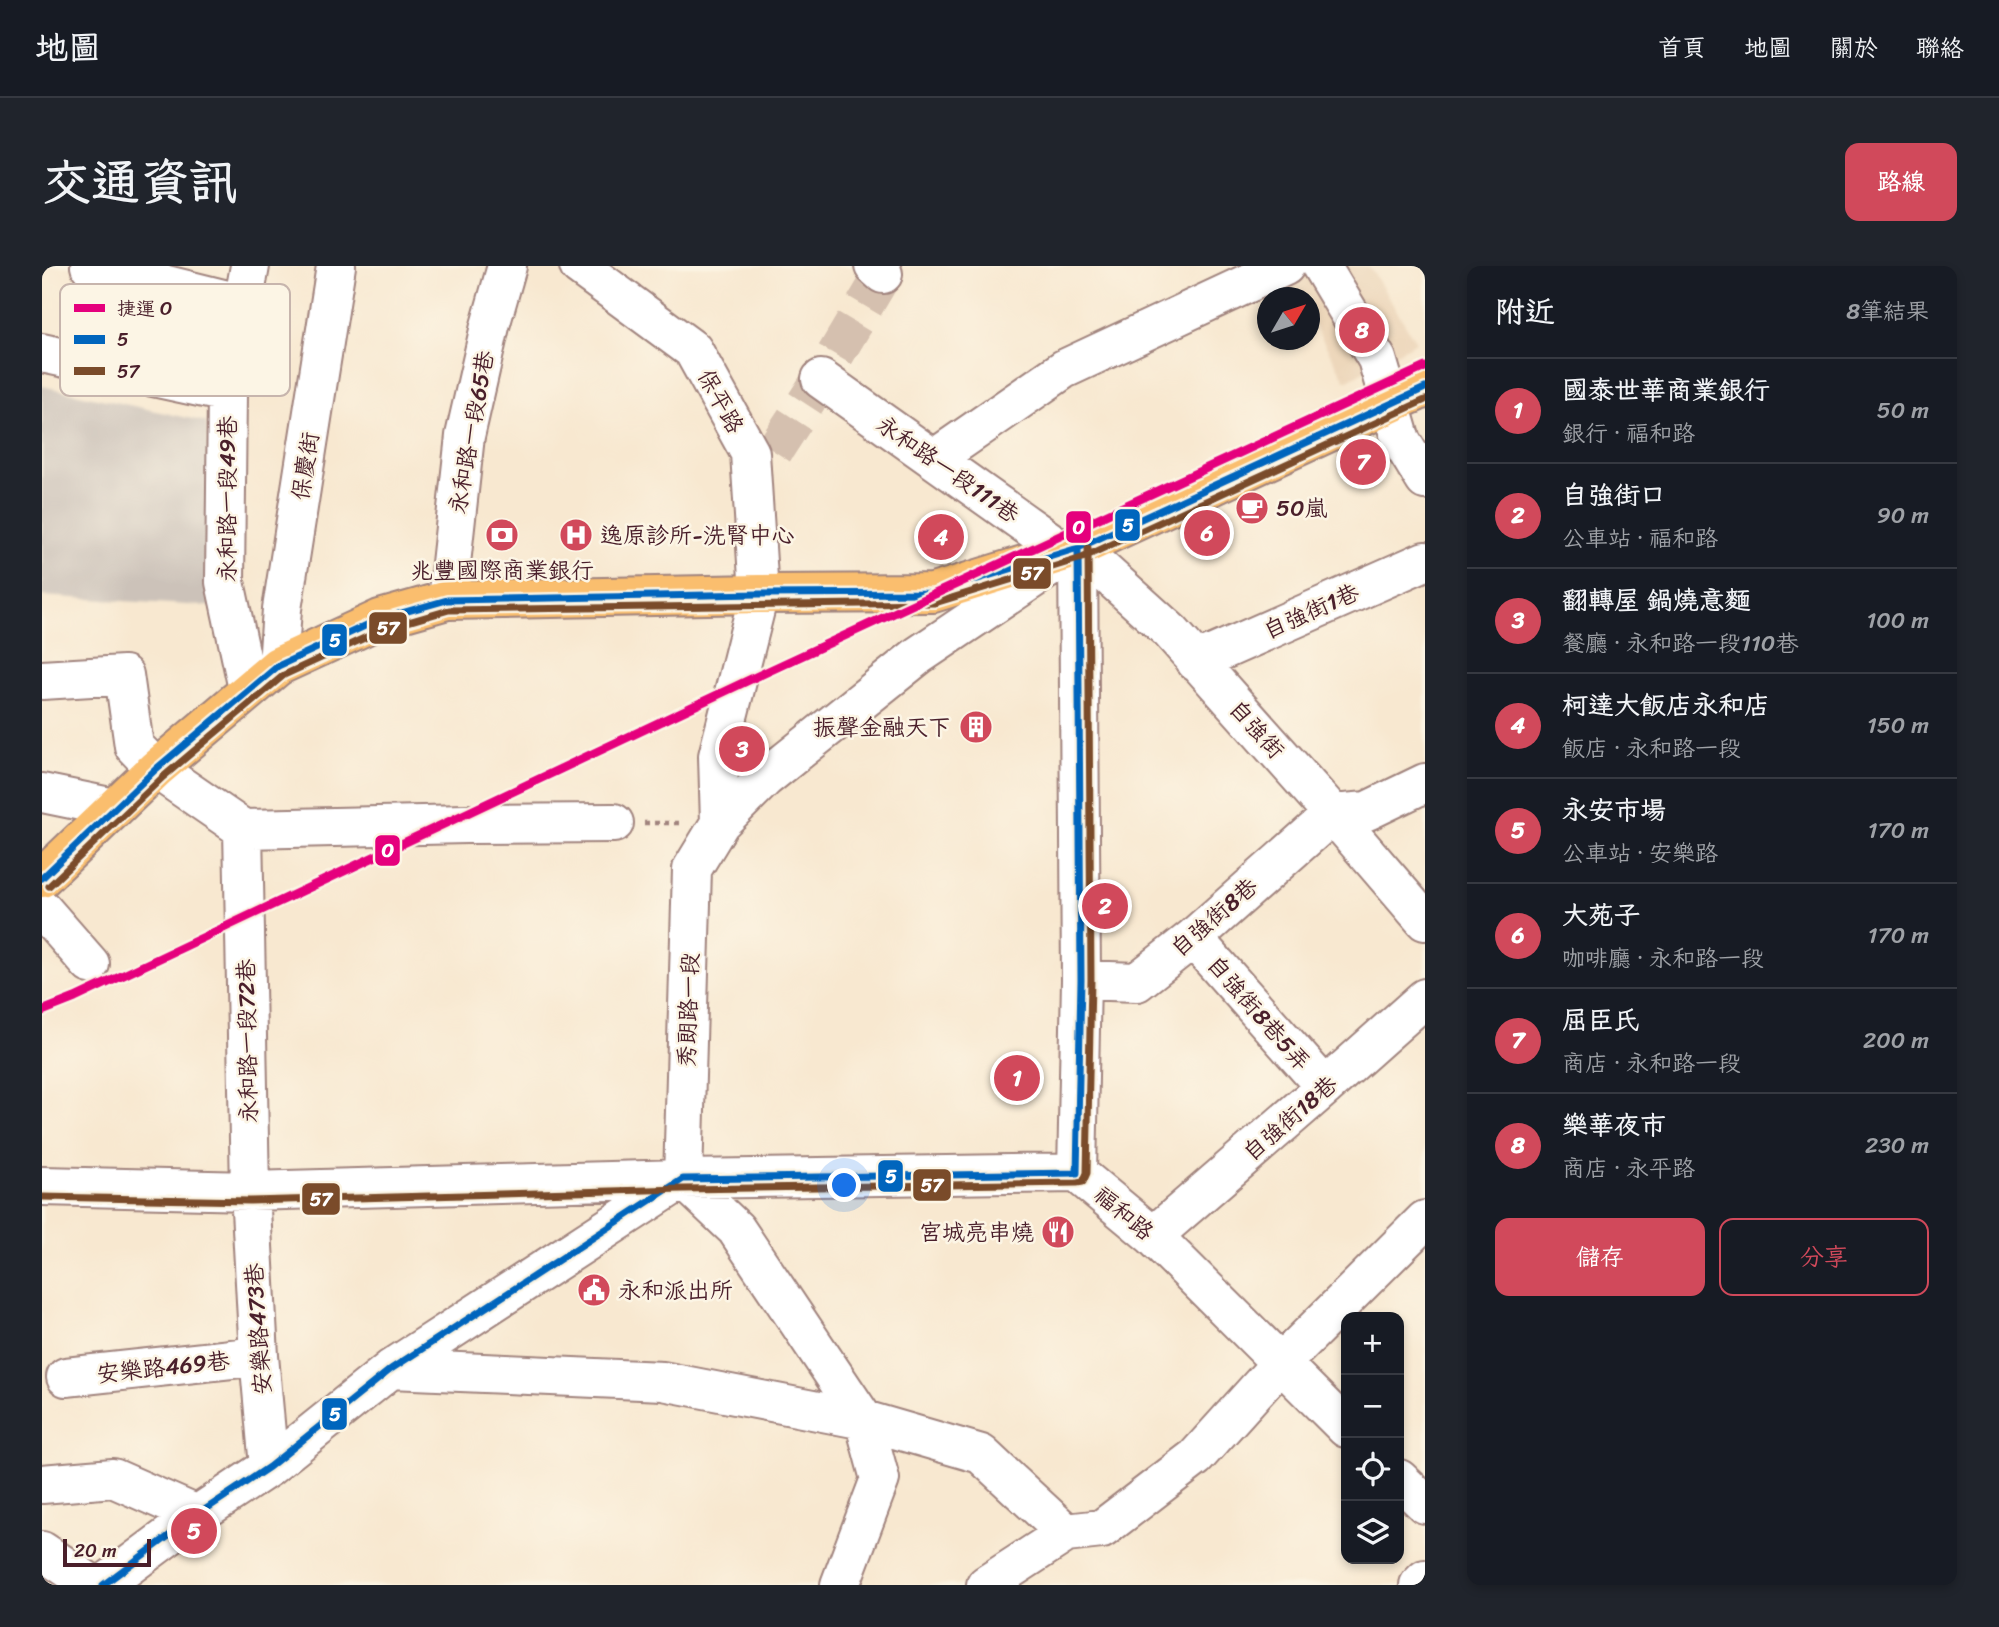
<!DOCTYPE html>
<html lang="zh-TW">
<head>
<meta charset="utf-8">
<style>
  :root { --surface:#171b24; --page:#20242c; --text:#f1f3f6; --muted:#9ea1a6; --line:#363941; --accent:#d1495b }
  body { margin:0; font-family:Sriracha,"LXGW WenKai TC",sans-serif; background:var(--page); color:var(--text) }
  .controls { position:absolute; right:21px; bottom:21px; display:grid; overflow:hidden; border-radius:14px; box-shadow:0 4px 10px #0003 }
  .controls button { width:63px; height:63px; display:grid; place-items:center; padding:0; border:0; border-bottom:2px solid var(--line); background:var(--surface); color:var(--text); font:35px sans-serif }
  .compass { position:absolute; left:1215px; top:21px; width:63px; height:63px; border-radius:50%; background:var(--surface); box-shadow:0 4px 10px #0003; rotate:51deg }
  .scale { position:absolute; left:21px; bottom:18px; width:88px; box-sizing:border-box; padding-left:7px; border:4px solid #4a1f2b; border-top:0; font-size:19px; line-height:24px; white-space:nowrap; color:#4a1f2b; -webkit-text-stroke:5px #fcf5e5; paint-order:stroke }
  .you { position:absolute; left:803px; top:920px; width:24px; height:24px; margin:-18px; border:5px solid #fff; border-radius:50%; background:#1a73e8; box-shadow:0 0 0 10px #1a73e833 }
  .badge { display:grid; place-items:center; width:46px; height:46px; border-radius:50%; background:var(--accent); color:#fff; font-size:23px; font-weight:700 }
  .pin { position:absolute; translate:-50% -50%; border:4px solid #fff; box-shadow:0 2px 7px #0006 }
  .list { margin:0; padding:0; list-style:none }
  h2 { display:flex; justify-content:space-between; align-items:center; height:91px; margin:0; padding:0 28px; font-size:30px }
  h2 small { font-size:23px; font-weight:400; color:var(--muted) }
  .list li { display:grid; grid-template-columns:46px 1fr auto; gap:21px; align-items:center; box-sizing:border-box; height:105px; padding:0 28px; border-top:2px solid var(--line) }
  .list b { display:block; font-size:26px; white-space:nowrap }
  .list p { margin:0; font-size:23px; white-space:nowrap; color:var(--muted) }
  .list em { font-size:23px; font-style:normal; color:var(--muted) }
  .actions { display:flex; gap:14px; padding:21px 28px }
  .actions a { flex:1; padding:16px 0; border:2px solid var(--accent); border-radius:14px; text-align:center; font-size:24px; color:var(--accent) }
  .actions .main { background:var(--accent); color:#fff }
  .icon { flex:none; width:38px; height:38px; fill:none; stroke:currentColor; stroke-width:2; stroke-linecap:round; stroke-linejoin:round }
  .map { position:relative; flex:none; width:1383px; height:1319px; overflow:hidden; border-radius:14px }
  header { display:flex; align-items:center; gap:42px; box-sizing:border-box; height:98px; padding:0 35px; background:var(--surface); border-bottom:2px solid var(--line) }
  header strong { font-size:33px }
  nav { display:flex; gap:38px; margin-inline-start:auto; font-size:24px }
  .intro { display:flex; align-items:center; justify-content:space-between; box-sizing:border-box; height:168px; padding:0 42px }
  h1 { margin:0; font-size:49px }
  .button { padding:18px 32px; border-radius:14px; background:var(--accent); color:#fff; font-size:24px; font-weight:700 }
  main { display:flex; gap:42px; padding:0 42px }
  aside { flex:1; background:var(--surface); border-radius:14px; box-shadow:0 4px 10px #0003 }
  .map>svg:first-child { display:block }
  .built { fill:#edd7bb }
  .industrial { fill:#ccc2b9 }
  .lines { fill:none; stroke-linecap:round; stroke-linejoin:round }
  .minor-tunnel { stroke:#d5c0af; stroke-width:38; stroke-dasharray:38 19; stroke-linecap:butt }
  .minor-casing { stroke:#a1847e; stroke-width:42 }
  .major-casing { stroke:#a1847e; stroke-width:42 }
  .path { stroke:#a1847e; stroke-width:4.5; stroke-dasharray:5 5; stroke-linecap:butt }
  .minor { stroke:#fff; stroke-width:38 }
  .major { stroke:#fabe6e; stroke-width:38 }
  .bus-1-casing { stroke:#fcf5e5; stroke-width:12 }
  .bus-2-casing { stroke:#fcf5e5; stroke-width:12 }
  .bus-1 { stroke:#0065bd; stroke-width:7 }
  .bus-2 { stroke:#7a4b2a; stroke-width:7 }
  .metro-1-casing { stroke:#fcf5e5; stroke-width:14 }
  .metro-1 { stroke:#e5007d; stroke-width:9 }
  .labels { text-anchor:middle; stroke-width:5; stroke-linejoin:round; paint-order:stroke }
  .street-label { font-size:23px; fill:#4a1f2b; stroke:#fcf5e5 }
  .poi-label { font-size:23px; fill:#4a1f2b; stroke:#fcf5e5; text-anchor:start }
  .key { fill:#fcf5e5; stroke:#c7b5ad; stroke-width:2 }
  .key-label { font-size:19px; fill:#4a1f2b }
  .line-badge { stroke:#fcf5e5; stroke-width:2.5 }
  .badge-label { font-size:19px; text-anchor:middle; font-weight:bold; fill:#fff }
</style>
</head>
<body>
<header>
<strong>地圖</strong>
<nav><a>首頁</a><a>地圖</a><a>關於</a><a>聯絡</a></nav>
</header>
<div class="intro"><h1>交通資訊</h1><a class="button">路線</a></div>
<main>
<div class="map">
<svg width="1383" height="1319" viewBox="0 0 1383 1319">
  <rect width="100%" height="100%" fill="#fcf5e5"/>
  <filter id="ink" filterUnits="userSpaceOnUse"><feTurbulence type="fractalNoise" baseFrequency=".0143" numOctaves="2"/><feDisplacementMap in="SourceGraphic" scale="14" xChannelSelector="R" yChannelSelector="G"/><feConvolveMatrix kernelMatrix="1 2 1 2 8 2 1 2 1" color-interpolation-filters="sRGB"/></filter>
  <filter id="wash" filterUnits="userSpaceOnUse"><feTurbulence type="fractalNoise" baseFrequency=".00686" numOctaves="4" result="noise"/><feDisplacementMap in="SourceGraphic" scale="28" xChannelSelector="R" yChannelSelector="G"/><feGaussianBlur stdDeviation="1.57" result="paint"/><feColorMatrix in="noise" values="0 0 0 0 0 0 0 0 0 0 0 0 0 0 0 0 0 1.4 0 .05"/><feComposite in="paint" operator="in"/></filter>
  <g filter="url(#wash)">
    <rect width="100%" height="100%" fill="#f8e8d0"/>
    <path class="built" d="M1237,0H1327L1374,76L1304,115L1268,52V32L1256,31Z"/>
    <path class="industrial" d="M0,120L164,156L178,341L0,330Z"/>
  </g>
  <g filter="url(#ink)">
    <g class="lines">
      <path class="minor-tunnel" d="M732,185L779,113L846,0"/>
      <defs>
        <path id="minor" d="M48,0L201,38
          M537,0L651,84L708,187L717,328L676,490L678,557
          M832,0L841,8
          M1279,0L1335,93L1359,175L1383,214
          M0,87L185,127
          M779,113L1013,279L1036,282
          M892,193L1022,103L1243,0
          M1036,282L1129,366L1291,548L1383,655
          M405,334L423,170L448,60L465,0
          M1154,396L1383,295
          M236,400L240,343L294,0
          M0,414L82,409L92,480L114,503L201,563
          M206,423L183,316L185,127L208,0
          M0,527L73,542
          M201,563L208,925L217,1090L227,1201
          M201,563L424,558L572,557
          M0,643L48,698
          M1151,672L1283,821
          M1039,714L1095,716L1151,672L1291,548L1325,545L1383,517
          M1035,907L1039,714L1036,282
          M1035,907L1111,970L1304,1162
          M0,920L208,925L641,913L1035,907
          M1111,970L1283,821L1383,732
          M349,1103L621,1115L822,1154L939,1188L1024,1267L1060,1263L1154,1191L1238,1098L1383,954
          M24,1111L217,1090
          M1357,1213L1383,1238
          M0,1218L71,1212L155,1249
          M0,1285L51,1319
          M61,1319L155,1249L227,1201L349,1103L641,913
          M798,1319L838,1213L822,1154L694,963L641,913L650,603L678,557L723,512L877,389L1026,289
          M944,1319L1024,1267
          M1377,1319L1383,1313"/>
        <path id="major" d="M0,612L114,503L236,400L338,353L405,334L717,328L891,327L1036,282L1383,122"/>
      </defs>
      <use href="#minor" class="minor-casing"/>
      <use href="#major" class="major-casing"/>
      <path class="path" d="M602,557H639"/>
      <use href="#minor" class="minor"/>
      <use href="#major" class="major"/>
      <defs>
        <path id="bus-1" d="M0,612L114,503L236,400L338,353L405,334L717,328L891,327L1036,282L1383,122
          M61,1319L155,1249L227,1201L349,1103L641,913L1035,907L1039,714L1036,282"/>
        <path id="bus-2" d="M7,620L121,511L242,409L342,363L407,344L893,337L1040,292L1383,134
          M0,931L208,935L641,923L1035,917L1041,916L1045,907L1049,714L1046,282"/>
      </defs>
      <use href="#bus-1" class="bus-1-casing"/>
      <use href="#bus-2" class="bus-2-casing"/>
      <use href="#bus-1" class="bus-1"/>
      <use href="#bus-2" class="bus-2"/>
      <defs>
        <path id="metro-1" d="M0,745L33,732L707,414L1383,101"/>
      </defs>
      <use href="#metro-1" class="metro-1-casing"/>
      <use href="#metro-1" class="metro-1"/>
    </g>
  </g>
  <defs>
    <symbol id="cafe-disc" viewBox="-11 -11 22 22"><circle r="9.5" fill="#d1495b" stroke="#fcf5e5"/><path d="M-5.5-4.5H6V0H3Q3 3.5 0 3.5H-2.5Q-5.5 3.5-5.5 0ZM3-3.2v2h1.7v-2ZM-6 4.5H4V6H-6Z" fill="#fff"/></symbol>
    <symbol id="bank-disc" viewBox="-11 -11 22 22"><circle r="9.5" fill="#d1495b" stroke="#fcf5e5"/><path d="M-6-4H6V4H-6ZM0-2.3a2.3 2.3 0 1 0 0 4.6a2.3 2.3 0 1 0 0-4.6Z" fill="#fff"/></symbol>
    <symbol id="hospital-disc" viewBox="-11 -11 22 22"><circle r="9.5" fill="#d1495b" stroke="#fcf5e5"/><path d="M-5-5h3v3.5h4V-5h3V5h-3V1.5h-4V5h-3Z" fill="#fff"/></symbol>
    <symbol id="building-disc" viewBox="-11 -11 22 22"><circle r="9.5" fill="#d1495b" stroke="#fcf5e5"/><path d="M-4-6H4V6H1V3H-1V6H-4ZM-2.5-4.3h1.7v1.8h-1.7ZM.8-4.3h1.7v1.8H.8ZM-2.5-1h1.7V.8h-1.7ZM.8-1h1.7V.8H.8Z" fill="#fff"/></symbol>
    <symbol id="restaurant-disc" viewBox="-11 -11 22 22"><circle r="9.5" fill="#d1495b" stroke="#fcf5e5"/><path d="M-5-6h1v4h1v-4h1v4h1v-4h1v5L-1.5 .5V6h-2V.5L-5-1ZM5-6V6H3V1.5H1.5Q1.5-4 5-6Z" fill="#fff"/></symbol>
    <symbol id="civic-disc" viewBox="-11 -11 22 22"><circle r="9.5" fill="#d1495b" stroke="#fcf5e5"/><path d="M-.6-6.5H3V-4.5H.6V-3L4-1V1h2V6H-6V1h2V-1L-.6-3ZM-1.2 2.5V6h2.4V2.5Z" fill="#fff"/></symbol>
  </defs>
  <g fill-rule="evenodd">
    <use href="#cafe-disc" x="1191" y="223" width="38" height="38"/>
    <use href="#bank-disc" x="441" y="250" width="38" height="38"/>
    <use href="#hospital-disc" x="515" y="250" width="38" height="38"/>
    <use href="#building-disc" x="915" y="442" width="38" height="38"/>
    <use href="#restaurant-disc" x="997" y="947" width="38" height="38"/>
    <use href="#civic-disc" x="533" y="1005" width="38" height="38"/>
  </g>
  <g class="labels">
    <g class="street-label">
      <text transform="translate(679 135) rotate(61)" y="8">保平路</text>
      <text transform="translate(429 166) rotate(-80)" y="8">永和路一段65巷</text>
      <text transform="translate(263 200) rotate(-81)" y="8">保慶街</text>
      <text transform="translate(906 203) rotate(35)" y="8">永和路一段111巷</text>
      <text transform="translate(185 233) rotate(-90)" y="8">永和路一段49巷</text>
      <text transform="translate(1269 345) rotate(-24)" y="8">自強街1巷</text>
      <text transform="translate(1215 463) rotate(48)" y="8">自強街</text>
      <text transform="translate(1172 651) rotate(-41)" y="8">自強街8巷</text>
      <text transform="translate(646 744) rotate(-88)" y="8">秀朗路一段</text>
      <text transform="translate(1217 747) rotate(49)" y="8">自強街8巷5弄</text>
      <text transform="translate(205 775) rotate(-91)" y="8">永和路一段72巷</text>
      <text transform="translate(1248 852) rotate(-41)" y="8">自強街18巷</text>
      <text transform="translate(1082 947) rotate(40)" y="8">福和路</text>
      <text transform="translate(216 1063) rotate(-94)" y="8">安樂路473巷</text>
      <text transform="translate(121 1101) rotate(-6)" y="8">安樂路469巷</text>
    </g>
    <g class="poi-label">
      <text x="1234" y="250">50嵐</text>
      <text x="558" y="277">逸原診所-洗腎中心</text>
      <text x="460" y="312" text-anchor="middle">兆豐國際商業銀行</text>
      <text x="909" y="469" text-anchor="end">振聲金融天下</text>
      <text x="992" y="974" text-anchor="end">宮城亮串燒</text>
      <text x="576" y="1032">永和派出所</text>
    </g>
  </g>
  <rect x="18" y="18" width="230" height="112" rx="10" class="key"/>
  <rect x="32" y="38" width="31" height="8" fill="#e5007d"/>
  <rect x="32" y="69" width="31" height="9" fill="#0065bd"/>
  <rect x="32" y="101" width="31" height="8" fill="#7a4b2a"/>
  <g class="key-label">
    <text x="75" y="49">捷運 O</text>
    <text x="75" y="80">5</text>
    <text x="75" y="112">57</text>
  </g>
  <g class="line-badge">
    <rect x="1072" y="242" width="27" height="34" rx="7" fill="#0065bd"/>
    <rect x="1023" y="244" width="27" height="34" rx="7" fill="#e5007d"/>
    <rect x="970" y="291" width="40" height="33" rx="7" fill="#7a4b2a"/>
    <rect x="326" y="345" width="40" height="34" rx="7" fill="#7a4b2a"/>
    <rect x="279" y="357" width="27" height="34" rx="7" fill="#0065bd"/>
    <rect x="332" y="568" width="27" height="33" rx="7" fill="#e5007d"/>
    <rect x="835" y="893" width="27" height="34" rx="7" fill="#0065bd"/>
    <rect x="870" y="902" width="40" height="34" rx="7" fill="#7a4b2a"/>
    <rect x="259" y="916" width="40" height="34" rx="7" fill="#7a4b2a"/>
    <rect x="279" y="1131" width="27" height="34" rx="7" fill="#0065bd"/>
  </g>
  <g class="badge-label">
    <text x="1086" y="266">5</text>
    <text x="1037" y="268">O</text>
    <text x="990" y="314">57</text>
    <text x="346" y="369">57</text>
    <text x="293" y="381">5</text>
    <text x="346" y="591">O</text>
    <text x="849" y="917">5</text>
    <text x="890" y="926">57</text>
    <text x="279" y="940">57</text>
    <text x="293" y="1155">5</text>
  </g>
</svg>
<div class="controls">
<button>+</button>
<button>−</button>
<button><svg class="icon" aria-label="locate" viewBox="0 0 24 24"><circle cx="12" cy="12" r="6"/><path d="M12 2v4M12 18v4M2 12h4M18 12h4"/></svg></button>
<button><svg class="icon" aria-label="layers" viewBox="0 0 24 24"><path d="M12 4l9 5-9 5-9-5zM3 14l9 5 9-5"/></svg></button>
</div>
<svg class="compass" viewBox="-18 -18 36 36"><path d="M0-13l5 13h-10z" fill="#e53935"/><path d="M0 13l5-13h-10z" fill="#9ea1a6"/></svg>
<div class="scale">20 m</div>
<div class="you"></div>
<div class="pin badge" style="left:975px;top:812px">1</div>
<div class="pin badge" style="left:1063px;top:640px">2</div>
<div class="pin badge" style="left:700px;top:483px">3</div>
<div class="pin badge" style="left:899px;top:271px">4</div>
<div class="pin badge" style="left:152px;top:1265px">5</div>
<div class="pin badge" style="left:1165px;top:267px">6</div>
<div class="pin badge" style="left:1321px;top:196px">7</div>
<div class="pin badge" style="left:1320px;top:64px">8</div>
</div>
<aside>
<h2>附近<small>8筆結果</small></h2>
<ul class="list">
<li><span class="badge">1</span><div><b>國泰世華商業銀行</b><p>銀行 · 福和路</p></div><em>50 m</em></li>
<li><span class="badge">2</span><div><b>自強街口</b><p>公車站 · 福和路</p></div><em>90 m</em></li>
<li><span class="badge">3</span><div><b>翻轉屋 鍋燒意麵</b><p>餐廳 · 永和路一段110巷</p></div><em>100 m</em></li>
<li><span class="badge">4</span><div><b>柯達大飯店永和店</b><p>飯店 · 永和路一段</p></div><em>150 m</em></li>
<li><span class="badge">5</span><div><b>永安市場</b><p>公車站 · 安樂路</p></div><em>170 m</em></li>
<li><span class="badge">6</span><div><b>大苑子</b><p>咖啡廳 · 永和路一段</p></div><em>170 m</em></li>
<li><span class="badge">7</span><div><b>屈臣氏</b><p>商店 · 永和路一段</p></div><em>200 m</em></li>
<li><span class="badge">8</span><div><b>樂華夜市</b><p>商店 · 永平路</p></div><em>230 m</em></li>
</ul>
<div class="actions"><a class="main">儲存</a><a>分享</a></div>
</aside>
</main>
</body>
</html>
